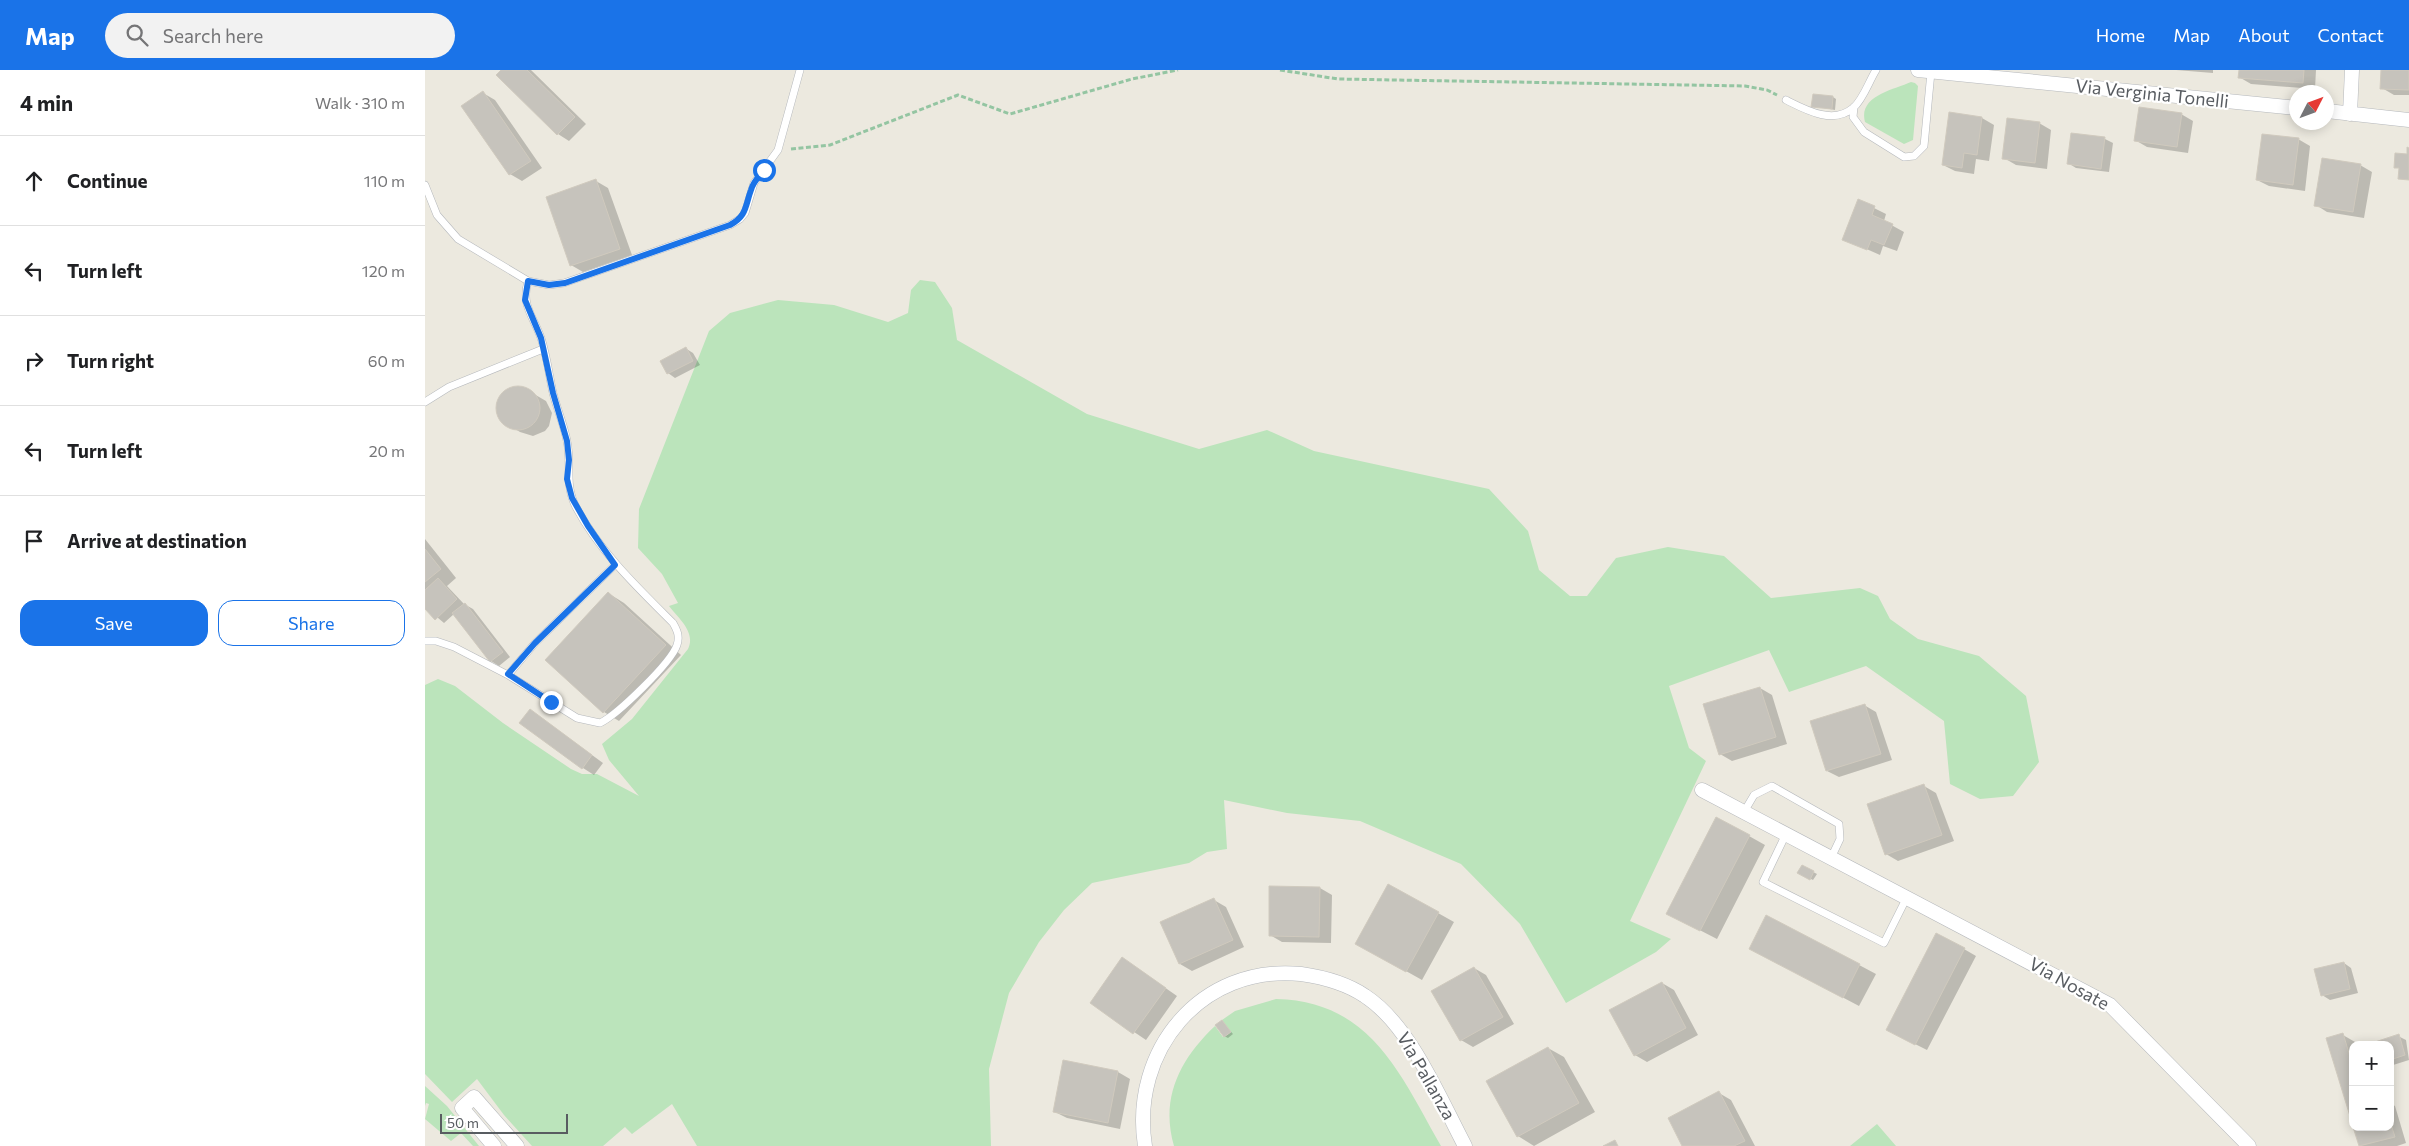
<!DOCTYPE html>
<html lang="en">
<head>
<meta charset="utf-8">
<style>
  :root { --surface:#fff; --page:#f2f2f2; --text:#202124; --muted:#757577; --line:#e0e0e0; --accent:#1a73e8 }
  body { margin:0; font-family:Commissioner,sans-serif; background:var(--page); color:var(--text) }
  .controls { position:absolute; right:15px; bottom:15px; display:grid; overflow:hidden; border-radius:10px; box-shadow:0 2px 12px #0003 }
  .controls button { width:45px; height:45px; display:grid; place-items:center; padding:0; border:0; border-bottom:1px solid var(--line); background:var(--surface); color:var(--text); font:25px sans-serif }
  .compass { position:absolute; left:1864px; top:15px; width:45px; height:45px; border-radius:50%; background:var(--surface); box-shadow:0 2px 12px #0003; rotate:48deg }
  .scale { position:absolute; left:15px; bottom:12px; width:128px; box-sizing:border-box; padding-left:5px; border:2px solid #585c61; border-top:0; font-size:14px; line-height:18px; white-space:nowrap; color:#585c61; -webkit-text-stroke:4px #fff; paint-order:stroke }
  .stop { position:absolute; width:15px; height:15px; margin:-11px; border:4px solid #1a73e8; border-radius:50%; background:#fff }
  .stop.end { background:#1a73e8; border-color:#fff; box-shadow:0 1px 5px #0008 }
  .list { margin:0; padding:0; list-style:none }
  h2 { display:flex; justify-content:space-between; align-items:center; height:65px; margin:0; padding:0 20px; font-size:21px }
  h2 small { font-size:16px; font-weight:400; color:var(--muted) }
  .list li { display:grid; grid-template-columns:32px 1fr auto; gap:15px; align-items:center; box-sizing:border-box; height:90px; padding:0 20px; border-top:1px solid var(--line) }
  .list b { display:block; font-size:19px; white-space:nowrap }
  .list em { font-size:16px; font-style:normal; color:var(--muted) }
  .actions { display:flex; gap:10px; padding:15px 20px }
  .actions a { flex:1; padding:11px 0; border:1px solid var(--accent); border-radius:15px; text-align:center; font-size:18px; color:var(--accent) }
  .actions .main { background:var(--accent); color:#fff }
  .icon { flex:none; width:28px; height:28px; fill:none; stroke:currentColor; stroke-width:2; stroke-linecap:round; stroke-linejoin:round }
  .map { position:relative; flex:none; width:1984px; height:1076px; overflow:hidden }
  header { display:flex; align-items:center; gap:30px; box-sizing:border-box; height:70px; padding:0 25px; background:var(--accent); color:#fff }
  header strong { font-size:24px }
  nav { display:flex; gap:28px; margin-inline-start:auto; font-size:18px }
  .search { width:350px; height:45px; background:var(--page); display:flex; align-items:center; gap:12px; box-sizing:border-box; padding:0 18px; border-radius:28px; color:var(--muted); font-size:19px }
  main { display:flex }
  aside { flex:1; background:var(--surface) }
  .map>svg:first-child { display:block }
  .green { fill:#bbe4bb }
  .shadow { fill:#0003 }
  .building { fill:#c6c3bc; stroke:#d0cabe }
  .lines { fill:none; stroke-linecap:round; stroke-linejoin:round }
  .lane-casing { stroke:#b5b8bc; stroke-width:8 }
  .street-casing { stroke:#b5b8bc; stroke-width:15 }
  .path { stroke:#94c5a2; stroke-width:3; stroke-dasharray:5 2.5; stroke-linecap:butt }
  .lane { stroke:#fff; stroke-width:7 }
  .street { stroke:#fff; stroke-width:14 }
  .route { stroke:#1a73e8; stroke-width:6 }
  .labels { text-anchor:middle; stroke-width:4.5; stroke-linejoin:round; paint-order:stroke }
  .street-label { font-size:18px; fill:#585c61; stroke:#fff }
</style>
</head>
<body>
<header>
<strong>Map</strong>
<div class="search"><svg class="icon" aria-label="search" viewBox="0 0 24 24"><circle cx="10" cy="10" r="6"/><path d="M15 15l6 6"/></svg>Search here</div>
<nav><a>Home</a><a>Map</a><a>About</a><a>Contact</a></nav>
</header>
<main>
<aside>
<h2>4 min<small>Walk · 310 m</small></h2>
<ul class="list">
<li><svg class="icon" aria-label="ahead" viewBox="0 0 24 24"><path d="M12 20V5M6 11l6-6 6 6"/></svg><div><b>Continue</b></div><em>110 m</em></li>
<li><svg class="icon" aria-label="left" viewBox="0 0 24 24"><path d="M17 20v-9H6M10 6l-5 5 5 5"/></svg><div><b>Turn left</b></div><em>120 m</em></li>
<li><svg class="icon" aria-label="right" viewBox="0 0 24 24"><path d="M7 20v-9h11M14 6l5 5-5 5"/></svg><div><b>Turn right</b></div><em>60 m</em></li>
<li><svg class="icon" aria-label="left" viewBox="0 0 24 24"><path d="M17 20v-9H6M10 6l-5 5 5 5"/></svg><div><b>Turn left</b></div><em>20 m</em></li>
<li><svg class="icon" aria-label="arrive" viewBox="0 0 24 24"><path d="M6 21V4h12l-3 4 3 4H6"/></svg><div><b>Arrive at destination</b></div></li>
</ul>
<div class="actions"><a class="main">Save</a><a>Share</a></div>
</aside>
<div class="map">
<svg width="1984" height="1076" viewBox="0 0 1984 1076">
  <rect width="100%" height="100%" fill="#ece9df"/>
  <path class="green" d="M1486,12L1490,13L1493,16L1488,70L1479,74L1440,52C1433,26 1468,20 1486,12Z
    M495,210L510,212L527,238L532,270L662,344L774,379L842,360L889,381L1064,419L1103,461L1114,500L1145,526H1162L1191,488L1243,477L1299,486L1346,528L1435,518L1453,526L1465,549L1493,569L1554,586L1601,626L1614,692L1588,726L1555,729L1525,714L1519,651L1441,596L1364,622L1344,580L1244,616L1264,678L1281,691L1205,851L1246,869L1231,882L1141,933L1095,854L1036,794L935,751L862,743L799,730L802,779L782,782L764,793L667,813L639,840L614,872L584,923L564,999L566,1076H272L247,1034L207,1064L200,1057L178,1076H107L79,1045L52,1009L27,1032L0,1004V615L13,609L30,616L78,653L146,699L157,704H172L214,726L184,690L177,674L207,649L263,579C271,562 254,549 244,536L253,533L237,504L213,478L214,439L284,261L305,243L353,230L409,235L463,252L483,243L486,220Z
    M851,929C946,931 975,1004 1016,1076H749C735,1028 755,989 790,956L798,967L805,962L797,950L810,941Z
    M0,1016L22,1036L54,1076H48L36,1063L26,1071L0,1049L4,1034L1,1033L0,1036Z
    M1452,1054L1471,1076H1425Z"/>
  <path class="shadow" d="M78,0H106L161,54L144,71L133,64Z
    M1751,0H1788V3Z
    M1815,0H1891L1890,19L1826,14L1814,7Z
    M1957,0H1984V25H1969L1957,18Z
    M58,23L70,30L117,98L97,111L85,104L38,36Z
    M1408,27L1411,29L1410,40L1388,36Z
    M1756,44L1768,51L1763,83L1722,77L1710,70Z
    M1557,48L1569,55L1564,91L1551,89L1549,104L1530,101L1518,95Z
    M1614,53L1626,60L1622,99L1591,95L1579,88Z
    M1647,64L1680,69L1688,73L1684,102L1651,98L1643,93Z
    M1873,69L1885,76L1880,121L1844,116L1832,110Z
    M1935,95L1947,102L1939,148L1902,142L1891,135Z
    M171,111L183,118L207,185L158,202L146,195Z
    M1449,138L1461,144L1459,151L1479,162L1472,181L1458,176L1455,185L1419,169Z
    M260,278L268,283L275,295L250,308L243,303Z
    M89,318L102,320L121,331L127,343L124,356L120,361L108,366L95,362L77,351L73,338L77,325Z
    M0,469L31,508L22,516L39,534L48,539L85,587L74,596L66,591L29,544L19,553L0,537Z
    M183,523L199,533L256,585L194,651L179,642Z
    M1335,618L1347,625L1362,674L1307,691L1295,684Z
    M1439,635L1451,642L1467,690L1414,707L1402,701Z
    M105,640L178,693L169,705L158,698Z
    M1499,716L1511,723L1529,771L1473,791L1461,784Z
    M1324,766L1340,775L1292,869L1259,852Z
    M1377,796L1392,804L1388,810L1374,803Z
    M963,815L1029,852L997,910L931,873Z
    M895,818L907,825L906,873L857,872L845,865Z
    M789,830L801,837L819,877L767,901L755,894L737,853Z
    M1342,846L1451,904L1434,936L1341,887Z
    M1539,879L1551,886L1502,980L1474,966Z
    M1919,893L1926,898L1933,923L1905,930L1897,925Z
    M709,896L752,926L721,970L666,933Z
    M1049,898L1061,905L1089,954L1048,977L1036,970Z
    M1237,913L1249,920L1273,965L1222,992L1210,985Z
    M797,952L808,964L803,968L799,966Z
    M1918,965L1930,972V975H1928V1052Z
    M1973,966L1981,970L1984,990L1965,996V975Z
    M1123,978L1139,987L1170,1042L1109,1076L1093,1066Z
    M693,1002L705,1009L695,1059L642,1048L630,1042Z
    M1294,1023L1306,1030L1330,1076H1259Z
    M1965,1033L1970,1036L1981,1073L1972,1076H1935L1929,1057H1965Z"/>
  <path class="building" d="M76,0H102L150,47L132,65L71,5Z
    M1814,0H1879L1878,13L1813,8Z
    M1956,0H1984V20L1955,19Z
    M58,21L106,91L84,105L36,36Z
    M1388,24L1408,26L1407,39L1386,37Z
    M1714,37L1757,43L1752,77L1709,71Z
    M1524,42L1557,47L1552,85L1539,83L1537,98L1517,95Z
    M1582,48L1615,52L1610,93L1577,89Z
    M1646,63L1680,67L1676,99L1642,94Z
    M1837,64L1874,68L1868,115L1831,110Z
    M1982,77L1984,78V110L1973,109L1974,98H1969L1970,83L1982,84Z
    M1897,88L1936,94L1928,142L1889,136Z
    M171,109L195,179L145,196L121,127Z
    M1433,129L1450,136L1447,145L1468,154L1459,175L1446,170L1442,180L1417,170Z
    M261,277L268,291L242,304L235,291Z
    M71 338a22 22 0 1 1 44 0a22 22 0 1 1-44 0Z
    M0,479L16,499L0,512Z
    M13,508L32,529L10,550L0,539V520Z
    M183,522L241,575L178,643L120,590Z
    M40,533L78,582L65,592L27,543Z
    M1335,617L1351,667L1294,685L1278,634Z
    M1440,634L1456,684L1401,701L1385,651Z
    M105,639L167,685L157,699L94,653Z
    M1499,714L1517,765L1460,785L1442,734Z
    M1291,747L1325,765L1275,861L1241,844Z
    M1377,795L1389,801L1385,810L1372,803Z
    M963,814L1014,842L981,902L930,874Z
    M844,816L895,817L894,867L844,866Z
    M789,828L808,870L754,894L735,852Z
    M1341,845L1435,894L1418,928L1324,879Z
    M1511,863L1540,878L1490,975L1461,960Z
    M697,887L741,918L708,964L665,933Z
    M1919,892L1925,919L1896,926L1889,899Z
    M1049,897L1078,947L1035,971L1006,921Z
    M1237,912L1261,958L1209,986L1184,940Z
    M797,950L806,962L799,967L790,955Z
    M1918,963L1928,997V1056L1901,968Z
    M1974,964L1980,985L1965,990V975H1950V972Z
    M1123,977L1154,1033L1092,1067L1061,1011Z
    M638,990L693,1001L683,1053L628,1042Z
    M1294,1021L1320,1071L1309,1076H1257L1243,1048Z
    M1965,1051L1970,1067L1934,1076L1928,1057H1965Z
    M1190,1070L1193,1076H1178Z"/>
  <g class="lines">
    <defs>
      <path id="lane" d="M1361,30C1381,40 1408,55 1428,38C1438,30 1444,11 1451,0
        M1429,37L1428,47L1439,62L1479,87L1489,86L1499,76L1506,2
        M0,115L12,145L33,169L103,211L124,215L139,213L305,155L315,149L320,143L329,113L353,80L375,0
        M0,332L24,317L118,279
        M0,571H11L29,577L83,605L152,648L175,653C192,645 246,593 252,575C255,566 252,560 248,553C212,517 175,482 151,437C139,414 147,394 142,371C139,355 132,339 128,323C124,305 122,286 116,268C108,245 96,236 103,211
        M83,605L110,573L190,495
        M1319,742L1329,725L1347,716L1414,754L1415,769L1406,788
        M1361,764L1338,812L1459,873L1482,827"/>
      <path id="street" d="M1493,0L1872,38
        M1902,41L1984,50
        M1925,44L1927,0
        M1277,720L1685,935L1824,1076
        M69,1076L37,1038L49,1027L92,1076
        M720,1076C705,981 776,894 876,904C897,907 921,913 940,926C985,955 1015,1029 1040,1076"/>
    </defs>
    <use href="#lane" class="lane-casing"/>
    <use href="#street" class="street-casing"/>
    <path class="path" d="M855,0L913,9L1320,16L1342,20L1352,25
      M366,79L405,75L533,25L585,44L707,9L753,0"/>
    <use href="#lane" class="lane"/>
    <use href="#street" class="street"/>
  </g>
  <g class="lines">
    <path class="route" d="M126,632L83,604L110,573L190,495L163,456L147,428L142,409L144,390L142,371L128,323L116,268L100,230L103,211L124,215L140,213L305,155C322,146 320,136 326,120C328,112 334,106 339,100"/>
  </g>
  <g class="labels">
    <g class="street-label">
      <text transform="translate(1727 24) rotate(6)" y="6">Via Verginia Tonelli</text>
      <text transform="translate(1644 914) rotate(29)" y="6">Via Nosate</text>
      <text transform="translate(1001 1006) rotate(60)" y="6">Via Pallanza</text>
    </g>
  </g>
</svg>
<div class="controls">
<button>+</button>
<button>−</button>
</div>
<svg class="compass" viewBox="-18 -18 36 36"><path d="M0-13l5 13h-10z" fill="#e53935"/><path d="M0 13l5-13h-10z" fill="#757577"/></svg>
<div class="scale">50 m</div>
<div class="stop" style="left:339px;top:100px"></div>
<div class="stop end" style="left:126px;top:632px"></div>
</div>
</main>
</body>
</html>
